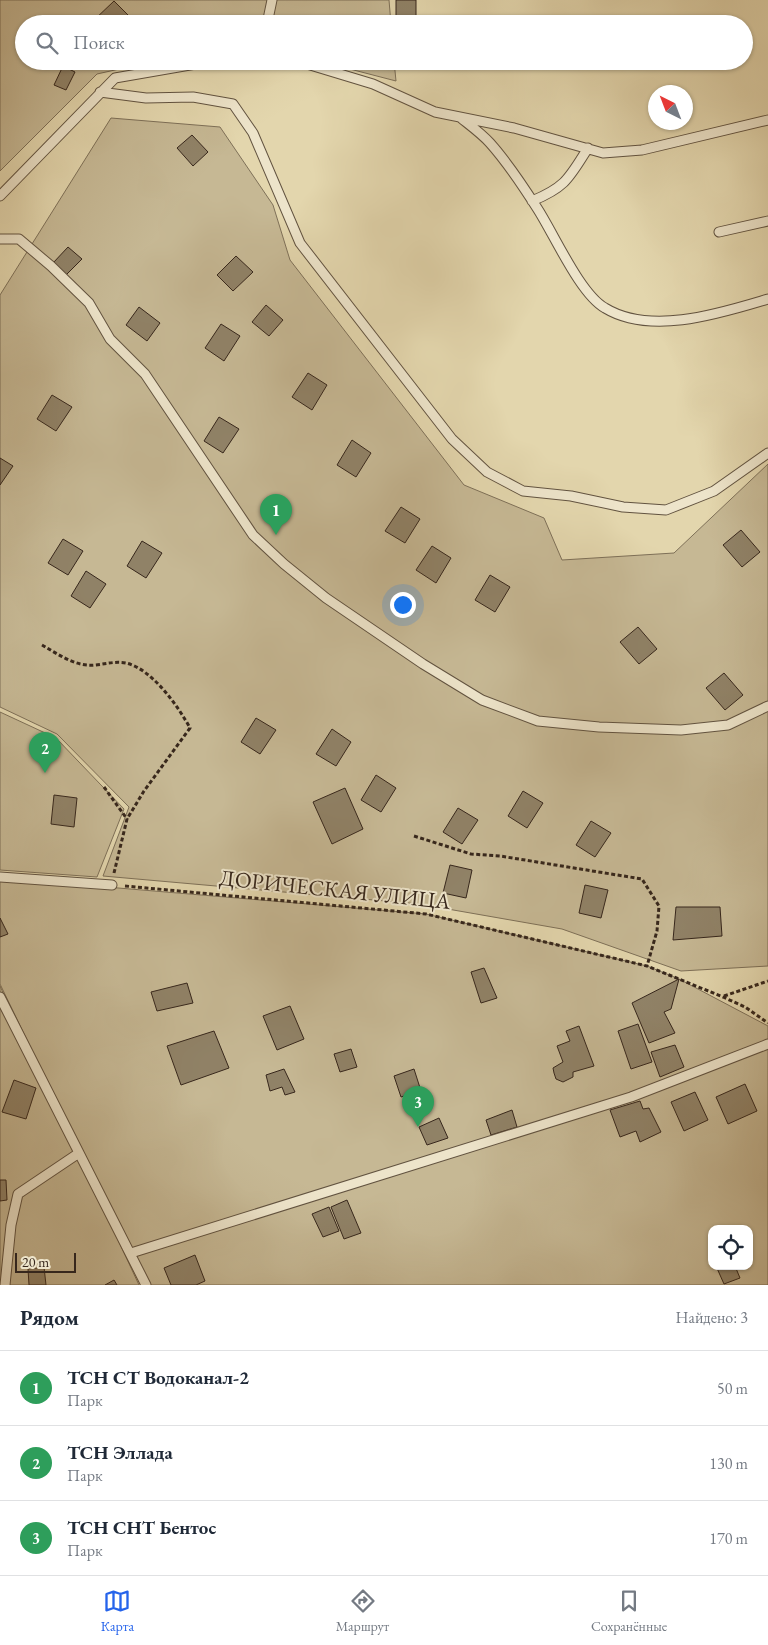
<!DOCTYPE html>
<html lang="ru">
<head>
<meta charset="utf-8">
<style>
  :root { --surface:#fff; --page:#f6f6f7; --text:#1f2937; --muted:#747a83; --line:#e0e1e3; --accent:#2563eb }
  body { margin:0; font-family:"EB Garamond",serif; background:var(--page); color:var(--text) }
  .controls { position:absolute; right:15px; bottom:15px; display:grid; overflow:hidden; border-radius:10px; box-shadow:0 1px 4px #0004 }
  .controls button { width:45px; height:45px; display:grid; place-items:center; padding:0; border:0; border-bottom:1px solid var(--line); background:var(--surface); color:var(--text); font:25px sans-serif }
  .compass { position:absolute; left:648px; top:85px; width:45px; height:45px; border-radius:50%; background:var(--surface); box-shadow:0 1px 4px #0004; rotate:318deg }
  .scale { position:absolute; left:15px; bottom:12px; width:61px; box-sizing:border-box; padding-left:5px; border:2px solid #37271c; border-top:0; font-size:14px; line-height:18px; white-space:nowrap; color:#37271c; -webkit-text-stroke:4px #ede4ca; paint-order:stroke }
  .you { position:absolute; left:402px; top:604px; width:18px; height:18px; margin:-12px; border:4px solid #fff; border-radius:50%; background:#1a73e8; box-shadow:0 0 0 8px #1a73e833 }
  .badge { display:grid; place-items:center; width:32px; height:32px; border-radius:50%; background:var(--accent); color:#fff; font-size:16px; font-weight:700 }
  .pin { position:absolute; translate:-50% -41px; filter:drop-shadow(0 1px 2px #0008) }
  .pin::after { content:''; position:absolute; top:26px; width:18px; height:15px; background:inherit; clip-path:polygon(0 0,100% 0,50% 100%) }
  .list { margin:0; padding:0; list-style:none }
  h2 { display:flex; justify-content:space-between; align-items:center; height:65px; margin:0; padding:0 20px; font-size:21px }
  h2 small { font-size:16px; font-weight:400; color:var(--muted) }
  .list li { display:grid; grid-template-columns:32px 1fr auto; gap:15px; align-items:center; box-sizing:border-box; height:75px; padding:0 20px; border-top:1px solid var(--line) }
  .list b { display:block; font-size:19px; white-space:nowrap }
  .list p { margin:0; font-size:16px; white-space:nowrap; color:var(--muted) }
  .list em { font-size:16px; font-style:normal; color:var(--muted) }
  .icon { flex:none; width:28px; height:28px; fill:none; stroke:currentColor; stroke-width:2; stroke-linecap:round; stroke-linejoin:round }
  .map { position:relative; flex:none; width:768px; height:1285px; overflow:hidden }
  .search { position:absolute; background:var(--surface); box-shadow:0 1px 4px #0004; left:15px; right:15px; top:15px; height:55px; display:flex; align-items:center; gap:12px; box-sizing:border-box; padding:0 18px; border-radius:28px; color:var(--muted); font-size:19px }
  .sheet { height:290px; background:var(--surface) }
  nav { display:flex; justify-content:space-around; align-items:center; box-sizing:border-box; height:70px; border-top:1px solid var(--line); background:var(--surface); font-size:14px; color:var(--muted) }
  nav a { display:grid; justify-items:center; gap:2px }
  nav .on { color:var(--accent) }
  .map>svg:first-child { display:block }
  .green { fill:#c6b894; stroke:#7e7058; fill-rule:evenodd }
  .building { fill:#908267; stroke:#37271c }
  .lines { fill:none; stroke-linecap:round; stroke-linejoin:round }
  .lane-casing { stroke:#625340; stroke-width:11 }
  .path { stroke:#37271c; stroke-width:3; stroke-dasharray:4 2.5; stroke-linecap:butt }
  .lane { stroke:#ede4ca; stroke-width:9 }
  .labels { text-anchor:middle; stroke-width:4; stroke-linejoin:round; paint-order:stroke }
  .street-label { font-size:22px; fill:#37271c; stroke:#ede4ca }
</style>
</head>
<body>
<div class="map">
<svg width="768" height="1285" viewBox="0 0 768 1285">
  <rect width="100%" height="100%" fill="#e3d6ad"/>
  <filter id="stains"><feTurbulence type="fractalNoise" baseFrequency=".004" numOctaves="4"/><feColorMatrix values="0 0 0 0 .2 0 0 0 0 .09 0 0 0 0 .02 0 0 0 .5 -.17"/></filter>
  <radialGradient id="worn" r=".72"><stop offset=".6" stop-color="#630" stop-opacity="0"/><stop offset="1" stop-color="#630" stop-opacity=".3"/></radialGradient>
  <path class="green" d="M0,0H389L391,24H24V61H155L97,74L0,171Z
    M319,61H394L396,81Z
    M111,118L220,127L273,205L290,260L464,485L544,518L562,560L674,553L768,464V966L681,971L562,929L419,904L103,876L129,807L57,734L0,707V295Z
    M0,712L56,738L124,809L97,877L0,870Z
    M0,878L426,914L647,966L679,979L768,1026V1285H145L0,984ZM712,1229H749V1266H712Z
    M0,986L139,1285H0Z"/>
  <path class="building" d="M396,0H416V24H396Z
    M114,1L137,24H95L93,21Z
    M63,66L75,72L66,90L54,85Z
    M192,135L208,152L193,166L177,148Z
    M68,247L82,259L66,275L53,263Z
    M236,256L253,272L233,291L217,275Z
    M266,305L283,320L269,336L252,322Z
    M139,307L160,323L147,341L126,325Z
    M221,324L240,336L224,361L205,348Z
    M308,373L327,385L312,410L292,397Z
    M52,395L72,407L56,431L37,419Z
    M219,417L239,429L223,453L204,441Z
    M352,440L371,453L356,477L337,465Z
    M0,458L13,466L0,485Z
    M401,507L420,519L405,543L385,531Z
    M741,530L760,552L742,567L723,545Z
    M63,539L83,551L68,575L48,563Z
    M142,541L162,553L146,578L127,566Z
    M432,546L451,558L436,583L416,570Z
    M86,571L106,584L90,608L71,596Z
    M490,575L510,587L495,612L475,600Z
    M638,627L657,649L639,664L620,642Z
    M724,673L743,695L725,710L706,688Z
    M256,718L276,730L260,754L241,742Z
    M332,729L351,742L336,766L316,754Z
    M376,775L396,788L381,812L361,800Z
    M345,788L363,829L332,844L313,802Z
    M523,791L543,803L527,828L508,816Z
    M54,795L77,798L74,827L51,824Z
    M458,808L478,820L462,844L443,832Z
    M591,821L611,833L595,857L576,845Z
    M450,865L472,870L466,898L443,893Z
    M585,885L608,890L601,918L579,913Z
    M676,907H720L722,936L673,940Z
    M0,918L8,934L0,937Z
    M484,968L497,998L481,1003L471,972Z
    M679,979L671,1009L664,1012L675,1033L649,1043L632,1003Z
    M187,983L193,1003L157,1011L151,992Z
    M290,1006L304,1039L277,1050L263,1016Z
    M638,1024L652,1062L631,1069L618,1031Z
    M579,1026L594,1066L573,1072V1077L563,1082L556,1079L554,1073L553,1068L563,1062L557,1046L570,1041L566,1031Z
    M214,1031L229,1068L181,1085L167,1046Z
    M675,1045L684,1067L660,1077L651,1052Z
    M351,1049L357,1067L340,1072L334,1054Z
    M284,1069L295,1092L285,1095L282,1087L270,1091L266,1075Z
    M414,1069L421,1091L401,1097L394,1076Z
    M14,1080L36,1088L26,1119L2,1112Z
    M745,1084L757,1111L728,1124L716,1097Z
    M695,1092L708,1120L684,1131L671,1102Z
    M640,1101L643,1109L649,1108L661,1132L640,1142L636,1131L620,1137L610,1110Z
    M512,1110L517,1127L491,1135L486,1120Z
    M439,1118L448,1138L427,1145L419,1127Z
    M0,1180H6L7,1200L0,1201Z
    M347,1200L361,1233L344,1239L331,1207Z
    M329,1207L339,1231L323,1237L312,1214Z
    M195,1255L205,1281L196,1285H171L164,1268Z
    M716,1266H735L740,1278L724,1284Z
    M44,1267L46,1285H29L28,1269Z
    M114,1280L117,1285H105Z"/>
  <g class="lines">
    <defs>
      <path id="lane" d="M267,24L272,0
        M297,61L373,84L435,112L514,128L603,153L642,150L768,120
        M100,92L146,98L193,97L233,104L253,133L300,243L452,439L487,472L523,491L571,496L623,507L666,510L714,491L768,453
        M461,118C471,126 482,134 490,143C507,162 523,186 537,208C554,234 580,294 605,308C651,336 721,313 768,299
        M0,196L115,78L213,61
        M532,201C566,187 569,178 588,148
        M719,232L768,221
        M0,239H19L51,266L89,303L110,339L145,374L253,535L284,564L326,598L423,664L482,700L538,721L599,727L681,730L728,725L768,706
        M0,877L112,885
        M0,997L146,1285
        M131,1253L631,1097L768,1044
        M5,1285L11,1225L18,1194L79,1153"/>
    </defs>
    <use href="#lane" class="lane-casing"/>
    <path class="path" d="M42,645C58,654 75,667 95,665C106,664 115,661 126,663C152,669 178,706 190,728L144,791L127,819
      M104,787L127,819L114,873
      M414,836L471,854L500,856L642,879L659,906L657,931L647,966
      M125,886L426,914L647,966L723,997L745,1007L768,1023
      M724,996L768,981"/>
    <use href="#lane" class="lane"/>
  </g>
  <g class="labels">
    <g class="street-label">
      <text transform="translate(335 889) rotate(6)" y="8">ДОРИЧЕСКАЯ УЛИЦА</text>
    </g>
  </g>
  <rect width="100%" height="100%" filter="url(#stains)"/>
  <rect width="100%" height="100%" fill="url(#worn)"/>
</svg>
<div class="controls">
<button><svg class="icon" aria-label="locate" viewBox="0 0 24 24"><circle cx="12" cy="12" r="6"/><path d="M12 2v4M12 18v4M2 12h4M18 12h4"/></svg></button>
</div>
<svg class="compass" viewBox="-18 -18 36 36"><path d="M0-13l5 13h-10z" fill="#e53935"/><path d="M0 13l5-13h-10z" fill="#747a83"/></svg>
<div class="scale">20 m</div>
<div class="you"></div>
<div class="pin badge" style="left:276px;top:535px;background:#2e9e5b">1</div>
<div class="pin badge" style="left:45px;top:773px;background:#2e9e5b">2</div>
<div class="pin badge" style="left:418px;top:1127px;background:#2e9e5b">3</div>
<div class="search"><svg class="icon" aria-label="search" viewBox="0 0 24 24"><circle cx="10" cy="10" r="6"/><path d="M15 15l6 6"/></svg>Поиск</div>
</div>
<section class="sheet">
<h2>Рядом<small>Найдено: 3</small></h2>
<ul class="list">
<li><span class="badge" style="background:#2e9e5b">1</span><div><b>ТСН СТ Водоканал-2</b><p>Парк</p></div><em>50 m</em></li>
<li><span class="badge" style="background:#2e9e5b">2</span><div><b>ТСН Эллада</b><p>Парк</p></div><em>130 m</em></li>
<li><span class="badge" style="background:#2e9e5b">3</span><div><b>ТСН СНТ Бентос</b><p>Парк</p></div><em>170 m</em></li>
</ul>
</section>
<nav>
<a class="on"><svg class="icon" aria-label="map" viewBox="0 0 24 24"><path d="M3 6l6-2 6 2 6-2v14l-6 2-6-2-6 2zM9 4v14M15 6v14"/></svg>Карта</a>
<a><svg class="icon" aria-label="directions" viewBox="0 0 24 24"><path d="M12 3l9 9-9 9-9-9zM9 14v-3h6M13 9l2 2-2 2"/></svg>Маршрут</a>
<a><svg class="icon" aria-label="saved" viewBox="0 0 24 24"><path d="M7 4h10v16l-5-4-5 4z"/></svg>Сохранённые</a>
</nav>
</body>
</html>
